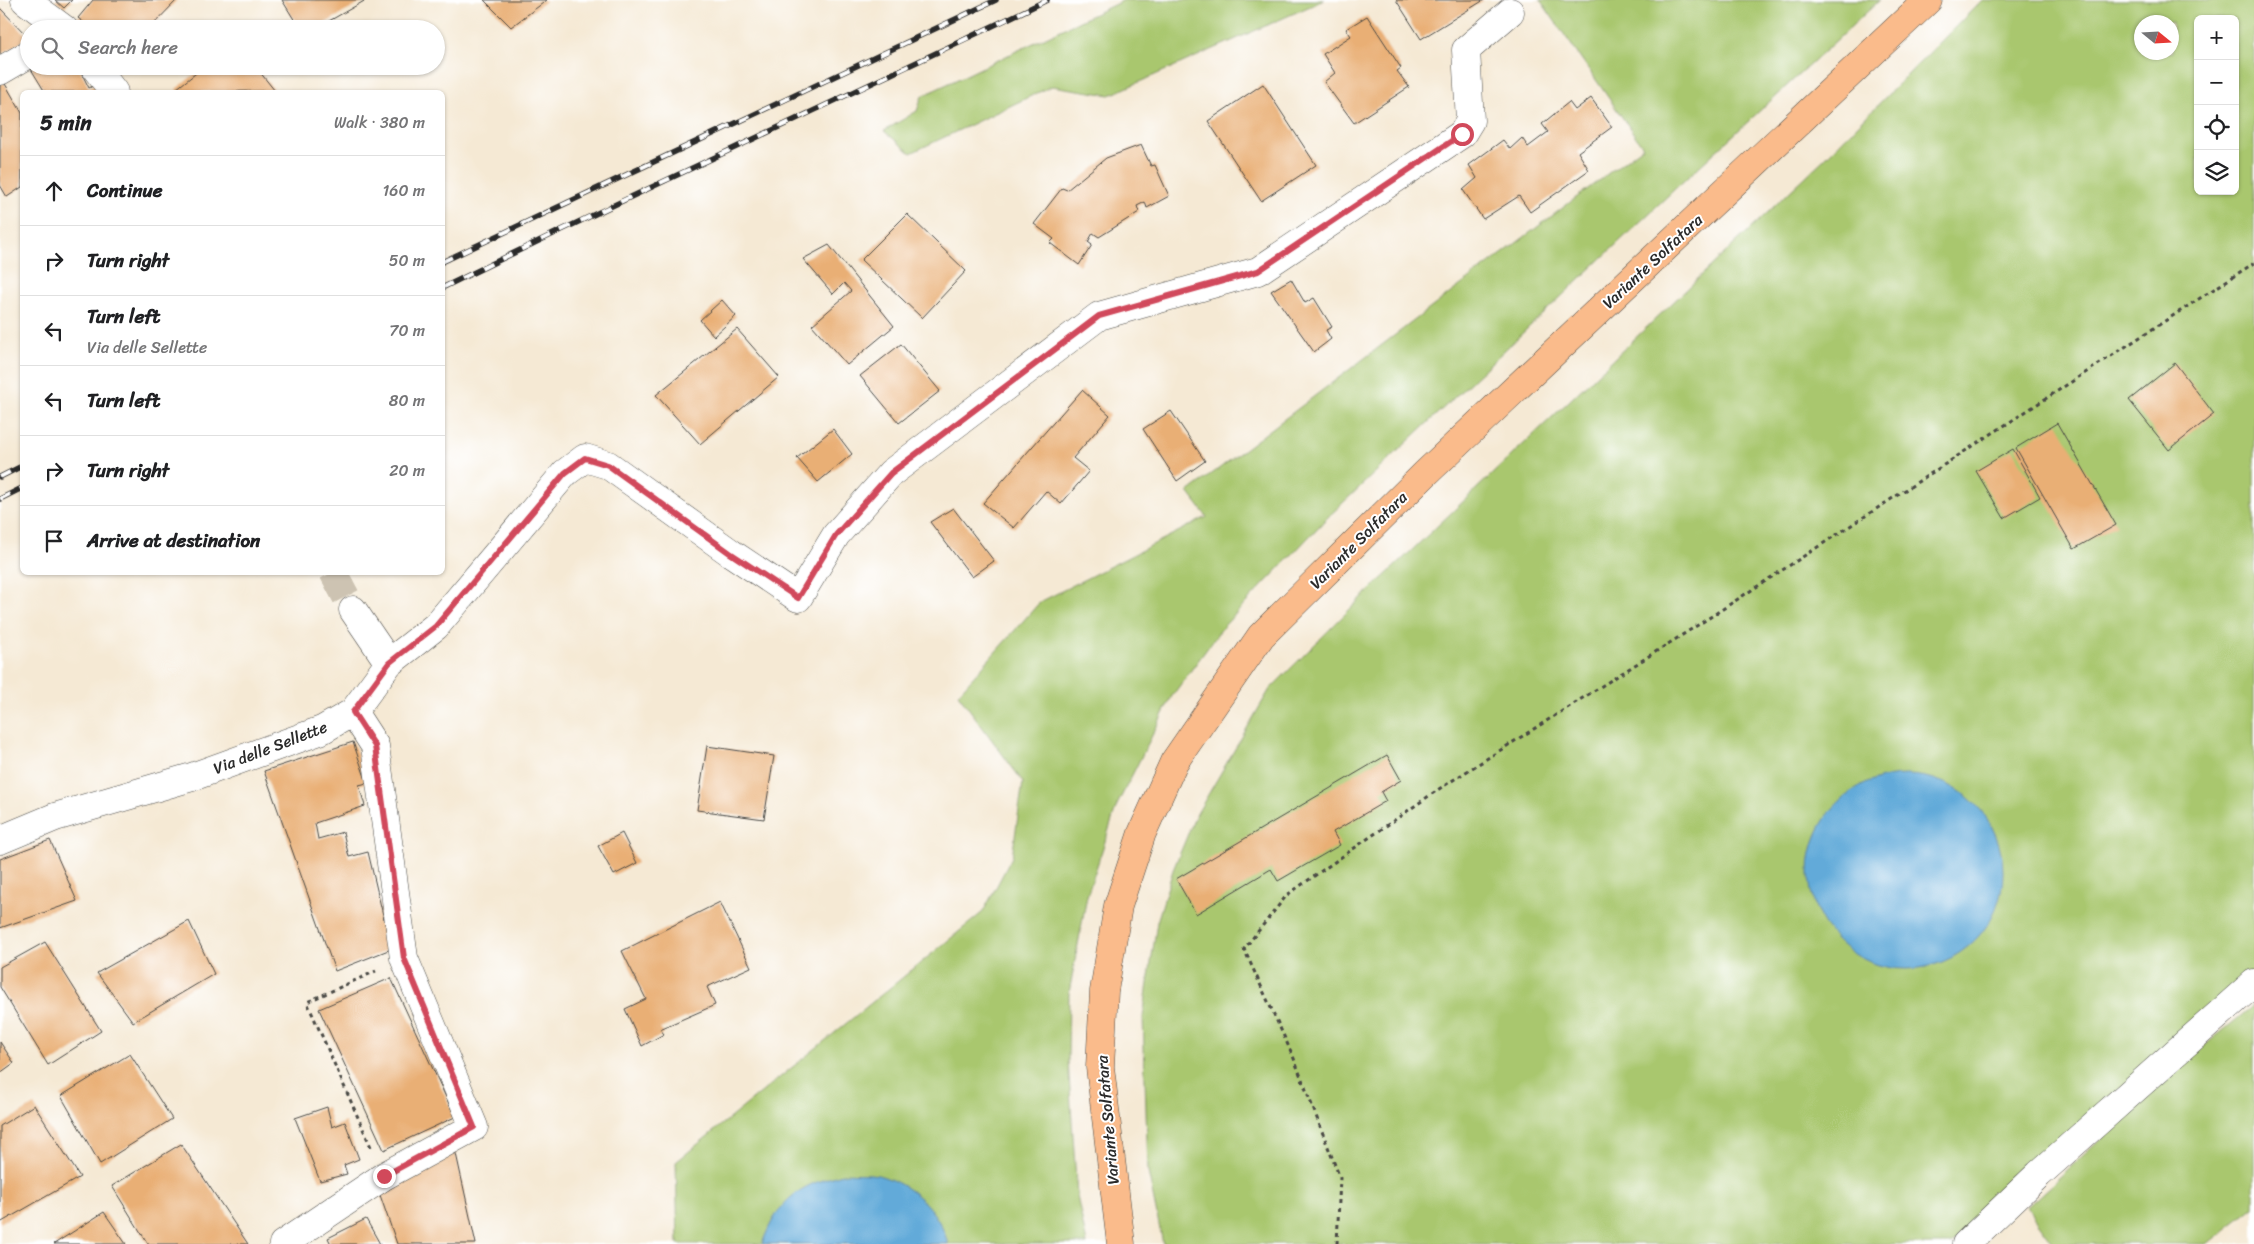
<!DOCTYPE html>
<html lang="en">
<head>
<meta charset="utf-8">
<style>
  :root { --surface:#fff; --page:#f6f6f6; --text:#202124; --muted:#757577; --line:#e0e0e0 }
  body { margin:0; font-family:Sriracha,sans-serif; background:var(--page); color:var(--text) }
  .controls { position:absolute; right:15px; top:15px; display:grid; overflow:hidden; border-radius:8px; box-shadow:0 1px 4px #0004 }
  .controls button { width:45px; height:45px; display:grid; place-items:center; padding:0; border:0; border-bottom:1px solid var(--line); background:var(--surface); color:var(--text); font:25px sans-serif }
  .compass { position:absolute; left:2134px; top:15px; width:45px; height:45px; border-radius:50%; background:var(--surface); box-shadow:0 1px 4px #0004; rotate:108deg }
  .stop { position:absolute; width:15px; height:15px; margin:-11px; border:4px solid #d1495b; border-radius:50%; background:#fff }
  .stop.end { background:#d1495b; border-color:#fff; box-shadow:0 1px 5px #0008 }
  .list { margin:0; padding:0; list-style:none }
  h2 { display:flex; justify-content:space-between; align-items:center; height:65px; margin:0; padding:0 20px; font-size:21px }
  h2 small { font-size:16px; font-weight:400; color:var(--muted) }
  .list li { display:grid; grid-template-columns:32px 1fr auto; gap:15px; align-items:center; box-sizing:border-box; height:70px; padding:0 20px; border-top:1px solid var(--line) }
  .list b { display:block; font-size:19px; white-space:nowrap }
  .list p { margin:0; font-size:16px; white-space:nowrap; color:var(--muted) }
  .list em { font-size:16px; font-style:normal; color:var(--muted) }
  .icon { flex:none; width:28px; height:28px; fill:none; stroke:currentColor; stroke-width:2; stroke-linecap:round; stroke-linejoin:round }
  .map { position:relative; flex:none; width:2254px; height:1244px; overflow:hidden }
  .search { position:absolute; background:var(--surface); box-shadow:0 1px 4px #0004; left:20px; top:20px; width:425px; height:55px; display:flex; align-items:center; gap:12px; box-sizing:border-box; padding:0 18px; border-radius:28px; color:var(--muted); font-size:19px }
  .panel { position:absolute; background:var(--surface); box-shadow:0 1px 4px #0004; left:20px; top:90px; width:425px; height:485px; border-radius:8px }
  .map>svg:first-child { display:block }
  .green { fill:#a9c76e; stroke:#6a794c; fill-rule:evenodd }
  .water { fill:#62aad9; stroke:#466a82 }
  .building { fill:#e9af75 }
  .lines { fill:none; stroke-linecap:round; stroke-linejoin:round }
  .minor-tunnel { stroke:#cdc3b2; stroke-width:28; stroke-dasharray:28 14; stroke-linecap:butt }
  .minor-casing { stroke:#494844; stroke-width:29 }
  .major-casing { stroke:#494844; stroke-width:29 }
  .path { stroke:#494844; stroke-width:3; stroke-dasharray:4 4; stroke-linecap:butt }
  .minor { stroke:#fff; stroke-width:28 }
  .major { stroke:#fabb8b; stroke-width:28 }
  .rail-casing { stroke:#2b2b2b; stroke-width:5.5 }
  .rail { stroke:#fff; stroke-width:4; stroke-dasharray:11; stroke-linecap:butt }
  .route { stroke:#d1495b; stroke-width:6 }
  .labels { text-anchor:middle; stroke-width:4; stroke-linejoin:round; paint-order:stroke }
  .street-label { font-size:16px; fill:#2b2b2b; stroke:#fff }
</style>
</head>
<body>
<div class="map">
<svg width="2254" height="1244" viewBox="0 0 2254 1244">
  <rect width="100%" height="100%" fill="#fff"/>
  <filter id="ink" filterUnits="userSpaceOnUse"><feTurbulence type="fractalNoise" baseFrequency=".02" numOctaves="2"/><feDisplacementMap in="SourceGraphic" scale="10" xChannelSelector="R" yChannelSelector="G"/><feConvolveMatrix kernelMatrix="1 2 1 2 8 2 1 2 1" color-interpolation-filters="sRGB"/></filter>
  <filter id="wash" filterUnits="userSpaceOnUse"><feTurbulence type="fractalNoise" baseFrequency=".0096" numOctaves="4" result="noise"/><feDisplacementMap in="SourceGraphic" scale="20" xChannelSelector="R" yChannelSelector="G"/><feGaussianBlur stdDeviation="1.12" result="paint"/><feColorMatrix in="noise" values="0 0 0 0 0 0 0 0 0 0 0 0 0 0 0 0 0 1.4 0 .05"/><feComposite in="paint" operator="in"/></filter>
  <g filter="url(#wash)">
    <rect width="100%" height="100%" fill="#f5e9d4"/>
    <path class="green" d="M1124,0H1324L1110,95L1052,86L911,153L884,131L917,111L922,96Z
      M1540,0H1880L1676,188L1327,518L1223,627L1172,696L1117,805L1087,896L1069,993L1068,1060L1077,1196L1087,1244H678L676,1162L983,912L1012,857L1023,782L958,694L1040,602L1207,517L1188,492L1643,147Z
      M1982,0H2254V971L2085,1119L1951,1244H1163L1148,1172L1143,1017L1157,922L1173,870L1195,817L1270,689L1352,607L1823,160ZM2198,19H2235V191H2198ZM2142,22H2172V52H2142Z
      M2254,1005V1207L2207,1244H2054L2027,1207L2187,1060Z"/>
    <path class="water" d="M1809 872a97 97 0 1 1 194 0a97 97 0 1 1-194 0Z
      M847,1173C857,1174 869,1173 878,1175C911,1184 940,1211 948,1244H762C779,1198 800,1184 847,1173Z"/>
    <g id="blocks">
      <path class="building" d="M55,0H72L64,8Z
        M93,0H177L149,29H92L78,18Z
        M282,0H366L315,29H300Z
        M484,0H547L511,27Z
        M1396,0H1484L1421,39Z
        M0,8L29,38L0,55Z
        M1367,16L1401,68L1397,71L1409,87L1354,123L1324,82L1335,73L1323,54L1351,36L1346,29Z
        M36,66H78L89,88L95,85L99,92H45L31,69Z
        M205,66H255L275,91L178,92L176,89Z
        M4,82L22,113V187L7,197L0,185V85Z
        M1263,84L1316,165L1261,201L1208,121Z
        M1591,98L1612,127L1578,152L1589,170L1530,212L1519,196L1483,219L1463,190L1477,178L1469,165L1503,140L1510,149L1522,138L1528,147L1548,132L1542,124L1569,102L1575,110Z
        M1141,145L1151,166L1155,165L1169,196L1147,208L1145,202L1137,206L1139,212L1099,237L1093,233L1088,242L1092,245L1079,265L1050,243L1054,239L1034,224L1062,188L1067,190L1106,158Z
        M907,214L966,271L922,318L861,260Z
        M829,245L894,326L847,365L812,325L851,291L844,283L833,294L803,259Z
        M1291,279L1305,303L1314,298L1332,327L1326,330L1331,339L1314,352L1271,291Z
        M722,300L736,316L714,336L700,320Z
        M737,329L779,377L700,444L656,395Z
        M901,344L940,391L899,423L860,376Z
        M2175,363L2214,414L2169,450L2129,400Z
        M1082,390L1110,415L1073,458L1089,471L1061,504L1046,491L1014,528L983,503Z
        M1171,411L1205,461L1177,481L1143,429Z
        M2057,423L2116,525L2074,549L2016,448Z
        M833,429L852,454L818,482L797,458Z
        M2013,449L2040,497L2004,518L1976,471Z
        M953,508L994,561L972,577L930,522Z
        M353,742L367,783L359,785L365,806L315,823L318,839L343,832L349,857L368,852L391,949L335,971L264,771Z
        M707,746L774,756L764,819L697,810Z
        M1387,755L1401,780L1381,792L1386,801L1333,832L1340,845L1278,881L1271,869L1196,914L1176,879Z
        M622,833L637,863L614,875L598,846Z
        M50,840L77,901L0,928V859Z
        M720,902L751,967L707,987L715,1005L660,1029L664,1034L642,1046L625,1009L646,999L622,951Z
        M189,921L214,974L133,1022L97,973Z
        M45,942L101,1031L48,1065L0,987V967Z
        M391,978L455,1117L384,1150L319,1009Z
        M0,1042L14,1063L0,1073Z
        M130,1054L172,1119L100,1164L61,1096Z
        M34,1105L80,1177L0,1223V1126Z
        M327,1107L332,1127L345,1122L359,1159L344,1165L347,1174L320,1181L295,1118Z
        M181,1144L248,1244H148L112,1186Z
        M455,1149L476,1244H397L380,1195Z
        M104,1212L126,1244H54Z
        M366,1219L380,1244H331L328,1238Z"/>
    </g>
  </g>
  <g filter="url(#ink)">
    <use href="#blocks" fill-opacity="0" stroke="#494844" stroke-width="1"/>
    <g class="lines">
      <path class="minor-tunnel" d="M333,572L353,610"/>
      <defs>
        <path id="minor" d="M25,0L64,29
          M94,66L114,92
          M0,71L29,54
          M353,610L389,663
          M0,840L55,817L192,777L322,730L353,712L389,663L436,626L565,473L585,458L608,465L731,553L798,598L836,535L891,473L1099,316L1258,271L1462,134L1470,121L1466,50L1510,12
          M283,1244L384,1176L474,1127L404,958L375,746L353,712
          M1966,1244L2039,1174L2254,983"/>
        <path id="major" d="M1121,1244L1100,1067L1104,991L1118,906L1142,833L1174,762L1261,636L1425,474L1928,0"/>
      </defs>
      <use href="#minor" class="minor-casing"/>
      <use href="#major" class="major-casing"/>
      <path class="path" d="M371,1147L307,1002L376,971
        M1337,1244L1340,1178L1293,1056L1244,949L1287,895L1439,789L1698,625L2254,263"/>
      <use href="#minor" class="minor"/>
      <use href="#major" class="major"/>
      <defs>
        <path id="rail" d="M442,262L996,0
          M442,288C643,189 846,97 1047,0
          M0,477L22,466
          M0,499L22,488"/>
      </defs>
      <use href="#rail" class="rail-casing"/>
      <use href="#rail" class="rail"/>
    </g>
  </g>
  <g class="lines" filter="url(#ink)">
    <path class="route" d="M384,1176L474,1127L404,958L375,746L353,712L389,663L436,626L565,473L585,458L608,465L730,553L798,598L836,535L891,473L1099,316L1258,271L1462,134"/>
  </g>
  <g class="labels">
    <g class="street-label">
      <text transform="translate(1652 261) rotate(-43)" y="6">Variante Solfatara</text>
      <text transform="translate(1358 540) rotate(-45)" y="6">Variante Solfatara</text>
      <text transform="translate(270 747) rotate(-21)" y="6">Via delle Sellette</text>
      <text transform="translate(1107 1120) rotate(-95)" y="6">Variante Solfatara</text>
    </g>
  </g>
</svg>
<div class="controls">
<button>+</button>
<button>−</button>
<button><svg class="icon" aria-label="locate" viewBox="0 0 24 24"><circle cx="12" cy="12" r="6"/><path d="M12 2v4M12 18v4M2 12h4M18 12h4"/></svg></button>
<button><svg class="icon" aria-label="layers" viewBox="0 0 24 24"><path d="M12 4l9 5-9 5-9-5zM3 14l9 5 9-5"/></svg></button>
</div>
<svg class="compass" viewBox="-18 -18 36 36"><path d="M0-13l5 13h-10z" fill="#e53935"/><path d="M0 13l5-13h-10z" fill="#757577"/></svg>
<div class="stop" style="left:1462px;top:134px"></div>
<div class="stop end" style="left:384px;top:1176px"></div>
<div class="search"><svg class="icon" aria-label="search" viewBox="0 0 24 24"><circle cx="10" cy="10" r="6"/><path d="M15 15l6 6"/></svg>Search here</div>
<section class="panel">
<h2>5 min<small>Walk · 380 m</small></h2>
<ul class="list">
<li><svg class="icon" aria-label="ahead" viewBox="0 0 24 24"><path d="M12 20V5M6 11l6-6 6 6"/></svg><div><b>Continue</b></div><em>160 m</em></li>
<li><svg class="icon" aria-label="right" viewBox="0 0 24 24"><path d="M7 20v-9h11M14 6l5 5-5 5"/></svg><div><b>Turn right</b></div><em>50 m</em></li>
<li><svg class="icon" aria-label="left" viewBox="0 0 24 24"><path d="M17 20v-9H6M10 6l-5 5 5 5"/></svg><div><b>Turn left</b><p>Via delle Sellette</p></div><em>70 m</em></li>
<li><svg class="icon" aria-label="left" viewBox="0 0 24 24"><path d="M17 20v-9H6M10 6l-5 5 5 5"/></svg><div><b>Turn left</b></div><em>80 m</em></li>
<li><svg class="icon" aria-label="right" viewBox="0 0 24 24"><path d="M7 20v-9h11M14 6l5 5-5 5"/></svg><div><b>Turn right</b></div><em>20 m</em></li>
<li><svg class="icon" aria-label="arrive" viewBox="0 0 24 24"><path d="M6 21V4h12l-3 4 3 4H6"/></svg><div><b>Arrive at destination</b></div></li>
</ul>
</section>
</div>
</body>
</html>
